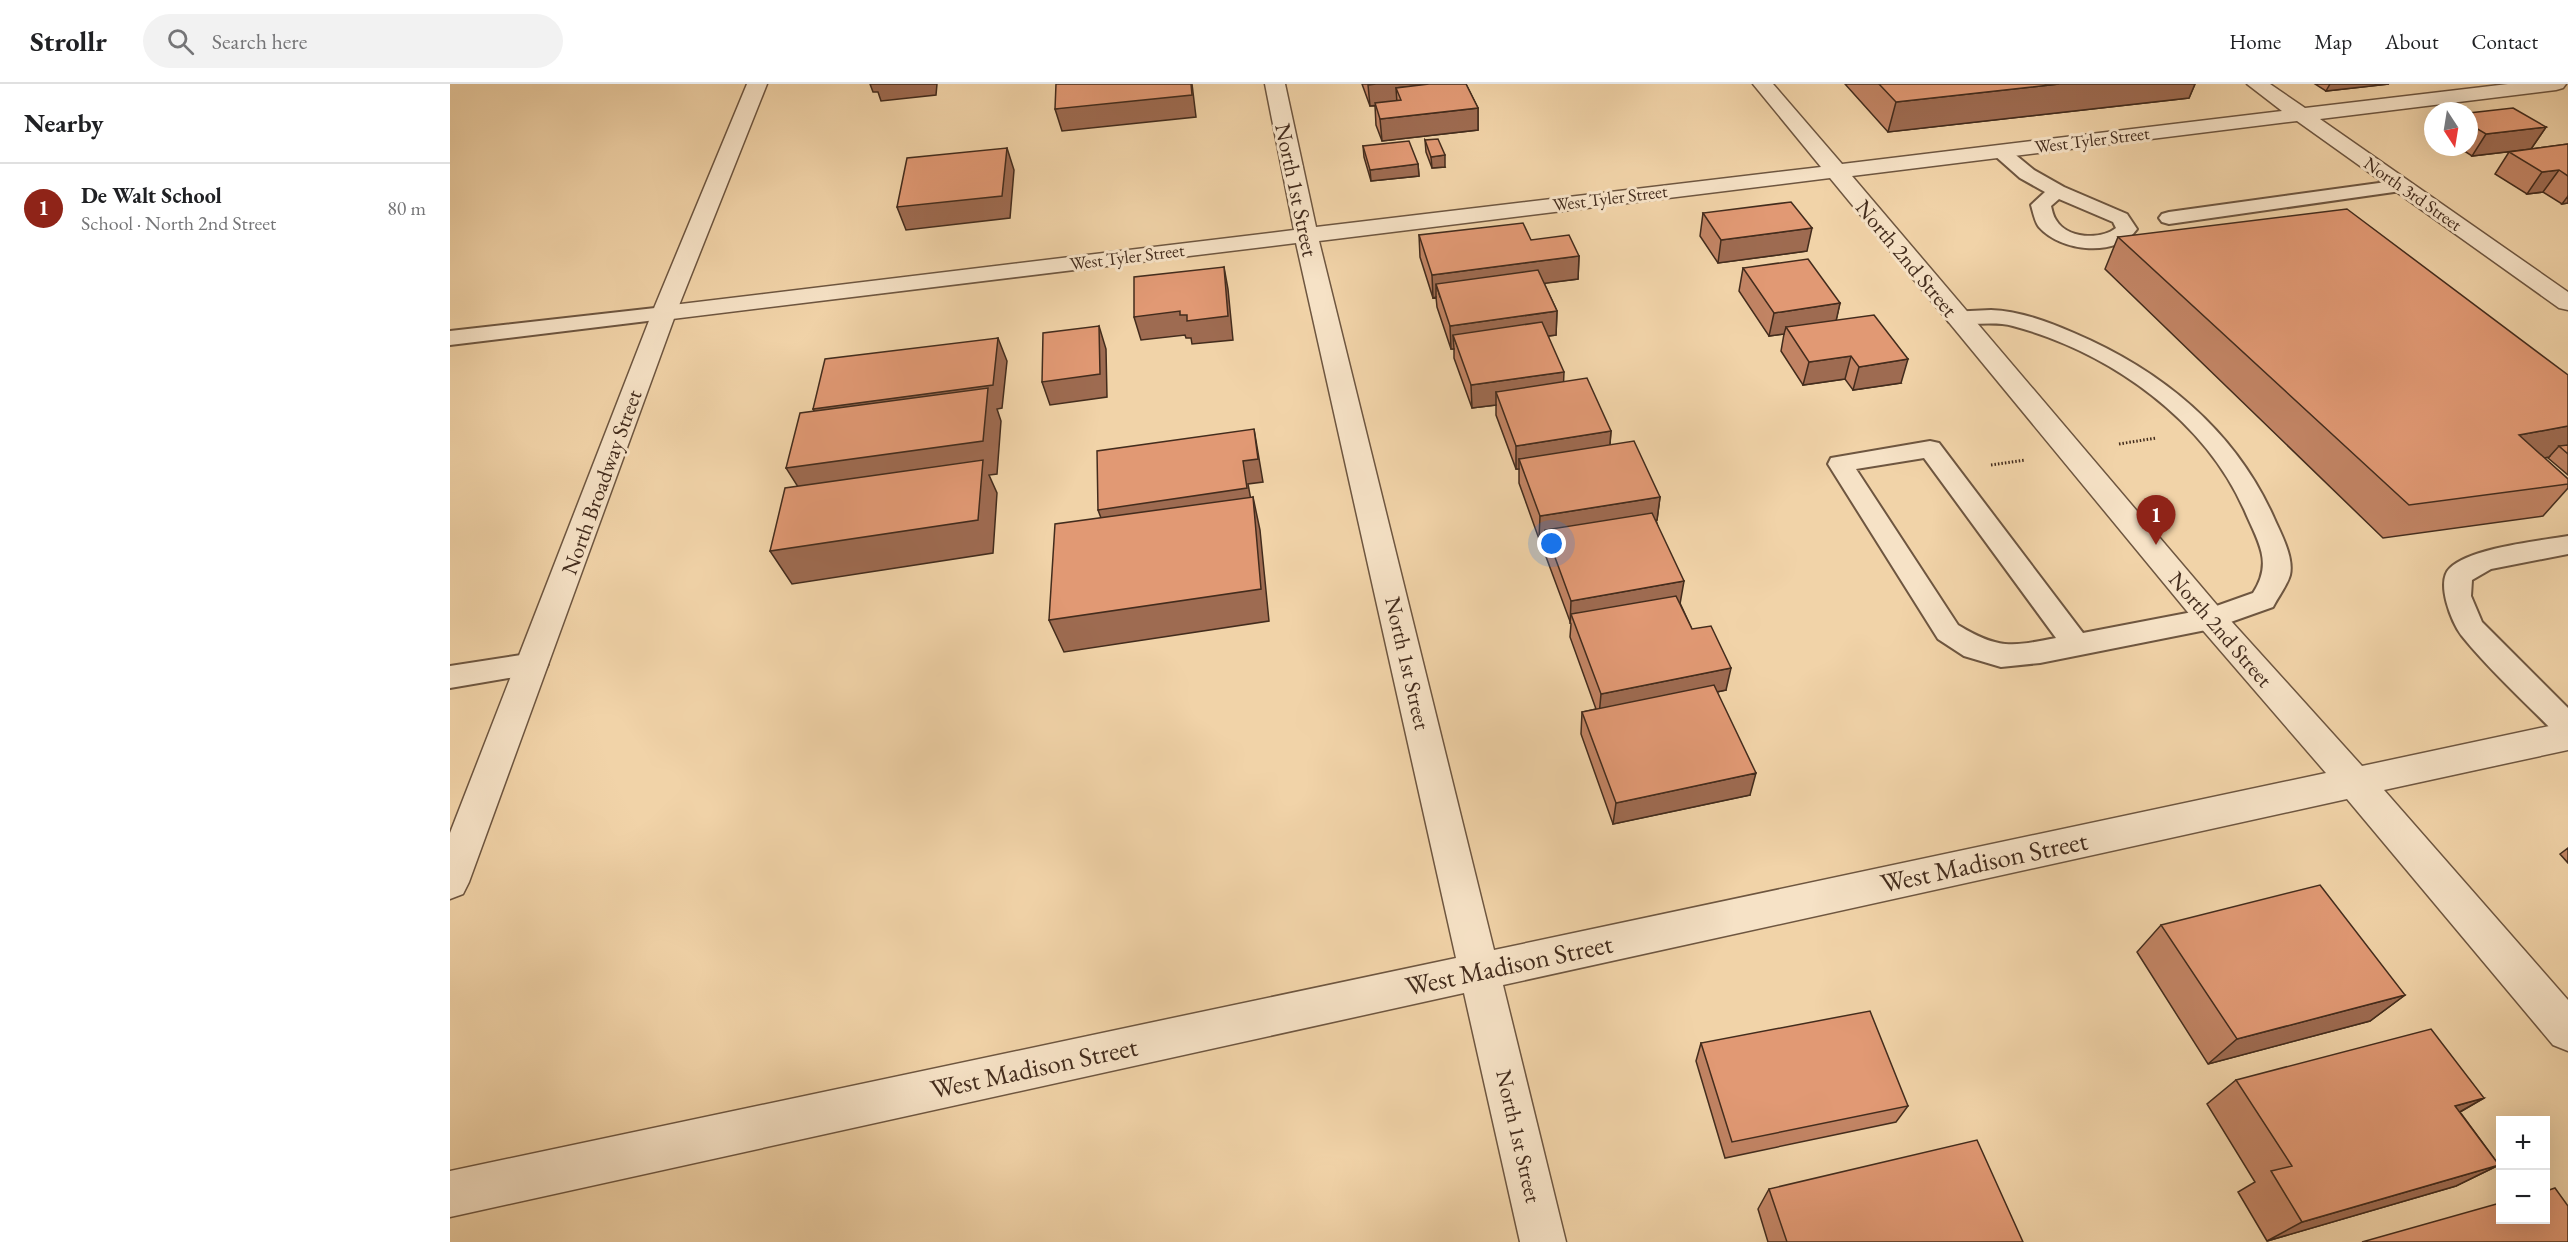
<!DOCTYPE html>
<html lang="en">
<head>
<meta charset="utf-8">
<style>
  :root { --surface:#fff; --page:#f2f2f2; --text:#202124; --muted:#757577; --line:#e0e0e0; --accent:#8f2418 }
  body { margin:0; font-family:"EB Garamond",serif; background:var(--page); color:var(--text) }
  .controls { position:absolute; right:18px; bottom:18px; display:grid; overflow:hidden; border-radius:0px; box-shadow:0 6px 24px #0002 }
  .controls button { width:54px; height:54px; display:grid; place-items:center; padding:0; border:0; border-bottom:2px solid var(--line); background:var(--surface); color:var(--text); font:30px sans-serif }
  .compass { position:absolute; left:1974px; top:18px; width:54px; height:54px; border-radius:50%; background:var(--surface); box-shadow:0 6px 24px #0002; rotate:168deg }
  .you { position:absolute; left:1102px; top:460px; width:21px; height:21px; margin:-15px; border:4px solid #fff; border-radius:50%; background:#1a73e8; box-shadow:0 0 0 9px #1a73e833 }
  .badge { display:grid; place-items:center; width:39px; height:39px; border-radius:50%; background:var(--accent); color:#fff; font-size:20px; font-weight:700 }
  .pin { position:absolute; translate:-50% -50px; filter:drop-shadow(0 2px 3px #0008) }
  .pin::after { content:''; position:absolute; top:32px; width:21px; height:18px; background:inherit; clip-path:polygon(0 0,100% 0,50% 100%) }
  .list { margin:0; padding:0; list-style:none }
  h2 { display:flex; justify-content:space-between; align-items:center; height:78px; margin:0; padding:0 24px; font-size:26px }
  h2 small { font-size:20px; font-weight:400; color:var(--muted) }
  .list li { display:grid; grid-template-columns:39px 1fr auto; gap:18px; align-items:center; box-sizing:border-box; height:90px; padding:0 24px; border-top:2px solid var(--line) }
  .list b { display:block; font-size:22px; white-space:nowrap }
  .list p { margin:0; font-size:20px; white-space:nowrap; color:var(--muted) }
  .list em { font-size:20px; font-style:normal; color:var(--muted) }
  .icon { flex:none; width:33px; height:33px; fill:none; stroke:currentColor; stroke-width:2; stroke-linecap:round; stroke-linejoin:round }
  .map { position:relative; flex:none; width:2118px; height:1158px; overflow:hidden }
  header { display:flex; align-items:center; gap:36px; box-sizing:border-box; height:84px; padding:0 30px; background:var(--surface); border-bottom:2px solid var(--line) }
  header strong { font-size:28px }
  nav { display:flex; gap:33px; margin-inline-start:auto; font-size:21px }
  .search { width:420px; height:54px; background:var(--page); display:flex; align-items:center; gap:15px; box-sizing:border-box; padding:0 21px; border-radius:33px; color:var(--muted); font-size:22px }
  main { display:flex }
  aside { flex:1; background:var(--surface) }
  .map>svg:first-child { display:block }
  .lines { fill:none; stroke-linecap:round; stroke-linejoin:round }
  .service-casing { stroke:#6e5640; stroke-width:4 }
  .minor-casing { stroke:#6e5640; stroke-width:3 }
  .tertiary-casing { stroke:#6e5640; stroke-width:3 }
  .path { stroke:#432c1d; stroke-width:3; stroke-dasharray:1.5 2; stroke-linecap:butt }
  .service { fill:#f6e2c6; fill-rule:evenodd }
  .minor { fill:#f6e2c6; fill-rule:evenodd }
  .tertiary { fill:#f6e2c6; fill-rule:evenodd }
  .wall { fill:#c28464; stroke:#432c1d; stroke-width:1.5 }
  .shaded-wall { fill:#9e6b51; stroke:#432c1d; stroke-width:1.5 }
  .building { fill:#e19974; stroke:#432c1d; stroke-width:1.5 }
  .labels { text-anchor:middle; stroke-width:6; stroke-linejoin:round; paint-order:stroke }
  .far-street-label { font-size:18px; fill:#432c1d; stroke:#f6e2c6 }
  .street-label { font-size:22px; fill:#432c1d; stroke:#f6e2c6 }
  .near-street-label { font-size:27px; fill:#432c1d; stroke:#f6e2c6 }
</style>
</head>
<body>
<header>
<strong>Strollr</strong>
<div class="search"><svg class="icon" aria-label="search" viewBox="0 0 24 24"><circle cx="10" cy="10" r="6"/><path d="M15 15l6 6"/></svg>Search here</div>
<nav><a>Home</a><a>Map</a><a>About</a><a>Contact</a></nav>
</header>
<main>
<aside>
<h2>Nearby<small></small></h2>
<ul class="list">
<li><span class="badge">1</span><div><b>De Walt School</b><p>School · North 2nd Street</p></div><em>80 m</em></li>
</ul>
</aside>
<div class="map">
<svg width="2118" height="1158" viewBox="0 0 2118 1158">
  <rect width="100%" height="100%" fill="#f1d3a8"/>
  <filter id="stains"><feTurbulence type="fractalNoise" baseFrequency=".00333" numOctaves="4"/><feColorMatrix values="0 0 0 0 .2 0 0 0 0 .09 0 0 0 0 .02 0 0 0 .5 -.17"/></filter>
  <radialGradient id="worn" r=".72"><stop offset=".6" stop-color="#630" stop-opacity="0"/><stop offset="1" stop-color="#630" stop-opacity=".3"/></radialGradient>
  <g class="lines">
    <defs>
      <path id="service" d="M1550,62L1556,63L1584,86L1614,103L1677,130L1687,145C1667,174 1611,168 1589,143C1585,138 1583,128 1581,121L1595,108L1570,94L1544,71L1541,67L1544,63ZM1609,115L1663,138L1666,144C1651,156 1617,155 1606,136C1603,132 1602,126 1601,122Z
        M1951,96L1958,98L1960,102L1958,106L1719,140L1712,138L1709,134L1712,130L1719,128Z
        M214,223L222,224L225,229L222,234L0,261V247Z
        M1541,226C1570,227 1598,238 1624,249C1711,286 1785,346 1824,434C1831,450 1844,473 1840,491C1837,502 1828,513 1823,523L1761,545L1590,579L1551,583L1514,572L1488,555L1378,380L1381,374L1480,357L1489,359L1633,549L1758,525L1803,509C1822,480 1810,461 1797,432C1758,337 1660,268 1563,242C1542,236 1520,243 1499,238L1496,233L1499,228ZM1474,374L1606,554C1560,563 1548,565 1508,541L1406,385Z
        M2118,452V470L2041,485L2022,496L2021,512L2032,538L2118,624V655L2107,651C2077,620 2039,586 2012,552C2002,539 1985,498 2000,484C2020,464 2088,457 2118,452Z
        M84,569L94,572L98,580L94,588L0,604V582Z"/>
      <path id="minor" d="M815,0H835L866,143L1371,83L1303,0H1323L1392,80L1832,27L1797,0H1820L1855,24L2058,0H2116L2113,4L2106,6L1870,35L2118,208V226L2109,224L1847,37L1402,92L1772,527L1912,682L2118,638V666L1934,706L2118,916V967L2103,961L1897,715L1053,901L1116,1158H1070L1014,909L0,1133V1087L1006,874L846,159L214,236L205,234L202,229L205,224L214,222L844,146ZM1380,94L1750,543L1876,689L1044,866L869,157Z"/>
      <path id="tertiary" d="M297,0H317L226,229L19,798L13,810L0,815V749L202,229Z"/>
    </defs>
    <use href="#service" class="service-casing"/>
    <use href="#minor" class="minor-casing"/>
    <use href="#tertiary" class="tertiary-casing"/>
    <path class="path" d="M1669,360L1706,354
      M1541,381L1575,376"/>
    <use href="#service" class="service"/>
    <use href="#minor" class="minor"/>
    <use href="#tertiary" class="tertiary"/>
  </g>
  <path class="wall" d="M912,0H1016L1028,24V46L932,57L926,41L925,22H920Z
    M1395,0H1745L1739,14L1438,48Z
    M1865,0H1939L1876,7Z
    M2019,29L2096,43L2081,65L2022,72L2008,63H2019Z
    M975,56L995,83L982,84L976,68Z
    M2118,60V119L2112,120L2093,108L2077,110L2045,90L2059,68Z
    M913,62L968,80L969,92L921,97L914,73Z
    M1253,129L1357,167L1268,179L1250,152Z
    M969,151L1081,156L1129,172L1128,195L1094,199L1107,227L1106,251L1098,252L1113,298L1161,347L1160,361L1210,413L1207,436H1206L1230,519L1242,545L1276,606L1267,608L1300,711L1163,740L1131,650L1132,628L1146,625L1120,553L1121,540L1095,470V454L1089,455L1069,399V385H1066L1046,331V321L1022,324L1004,274V265H1001L987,223L986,213L983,214L970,173Z
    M1668,153L2118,291V391L2098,374L2099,373L2094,374L2118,395V404L2093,432L1933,454L1655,185Z
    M1293,184L1390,219L1386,236L1451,299L1403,306L1395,295L1353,301L1331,267L1334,250L1319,252L1289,207Z
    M2118,764V779L2110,770Z
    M1711,841L1955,911L1920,937L1758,980L1687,868Z
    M1251,959L1458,1022L1446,1038L1275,1074L1246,977Z
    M1786,996L2034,1014L2010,1028L2049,1081L2006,1102L1817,1157L1788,1108L1805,1098L1757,1020Z
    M1319,1105L1573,1158H1318L1308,1125Z"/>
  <path class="shaded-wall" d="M420,0H487L486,11L431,17L428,8H423Z
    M742,0L746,33L612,47L605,25Z
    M926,0H987L946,4L947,19L920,22L918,1Z
    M1609,0H1745L1739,14L1438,48L1446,18Z
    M1880,0H1939L1876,7Z
    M1028,24V46L932,57L930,35Z
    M2096,43L2081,65L2022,72L2036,50Z
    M557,64L564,86L560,134L456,146L447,123Z
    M995,71V83L982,84L981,73Z
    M968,80L969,92L921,97L920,86Z
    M2109,86L2093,108L2077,110L2092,88Z
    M2118,112V119L2112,120Z
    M1362,144L1357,167L1268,179L1271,156Z
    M1129,172L1128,195L990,213L986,200V213L983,214L982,191Z
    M774,183L778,205L783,256L742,260L741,254H736L735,251L691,256L684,233Z
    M1390,219L1385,242L1336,243L1334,250L1319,252L1324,229Z
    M1107,227L1106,251L1008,264L1003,251L1004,265H1001L1000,242Z
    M649,242L656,265L657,313L600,321L592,298Z
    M548,254L557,277L552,324L547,325L551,337L547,390L539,391L547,409L543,469L342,500L320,467L357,417L336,384L376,348L363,325Z
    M1401,272L1395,295L1353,301L1359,278Z
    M1458,275L1451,299L1403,306L1409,283Z
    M1114,288L1113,311L1046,308V321L1022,324L1021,301Z
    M2118,342V369L2109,362L2099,373L2042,384L2069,351Z
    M804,345L813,398L798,400L803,427L657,450L648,426L793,377Z
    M1161,347L1159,370L1069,375V385H1066V362Z
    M803,413L810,446L819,537L614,568L599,536Z
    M1210,413L1207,436L1098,454L1095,446V454L1089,455L1090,432Z
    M1234,497L1230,520L1121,530L1120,540L1121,517Z
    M1281,584L1276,606L1149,632L1151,610Z
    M1306,689L1300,711L1163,740L1166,719Z
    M1955,911L1920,937L1758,980L1787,955Z
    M2034,1014L1994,1037L2005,1022Z
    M2049,1081L2006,1102L1817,1157L1852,1138Z"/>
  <path class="building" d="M606,0H741L742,11L605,25Z
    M979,0H1016L1028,24L930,35L925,19L951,16L946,4Z
    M1429,0H1609L1446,18Z
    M2063,24L2096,43L2036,50L2019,40V29Z
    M988,55L995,71L981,73L975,56Z
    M959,57L968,80L920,86L913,62Z
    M2118,60V92L2109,86L2092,88L2059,68Z
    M557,64L552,112L447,123L457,74Z
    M1341,118L1362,144L1271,156L1253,129Z
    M1897,125L2118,291V342L2069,351L2118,395V400L1959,421L1668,153Z
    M1073,139L1081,156L1119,151L1129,172L982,191L969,151Z
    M1358,175L1390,219L1324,229L1293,184Z
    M774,183L778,232L737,237V231H730V227L684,233V193Z
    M1088,186L1107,227L1000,242L986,200Z
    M1424,231L1458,275L1409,283L1401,272L1359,278L1336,243Z
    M1092,238L1114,288L1021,301L1003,251Z
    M649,242L650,290L592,298L593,249Z
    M548,254L543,301L363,325L375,275Z
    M1137,294L1161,347L1066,362L1046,308Z
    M538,304L533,357L336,384L350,329Z
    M804,345L808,375L793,377L797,404L648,426L647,367Z
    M1184,357L1210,413L1090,432L1069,375Z
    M2118,361V370L2109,362Z
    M533,376L528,436L320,467L335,404Z
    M803,413L811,505L599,536L605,440Z
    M1202,429L1234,497L1121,517L1095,446Z
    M1226,512L1242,545L1261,542L1281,584L1151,610L1121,530Z
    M1264,601L1306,689L1166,719L1132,628Z
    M1870,801L1955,911L1787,955L1711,841Z
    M1420,927L1458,1022L1282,1058L1251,959Z
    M1981,945L2034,1014L2005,1022L2049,1081L1852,1138L1821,1087L1842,1082L1786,996Z
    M1527,1056L1573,1158H1337L1319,1105Z
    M2105,1104L2118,1122V1158H1912L2050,1119V1136H2096V1107Z"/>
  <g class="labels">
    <g class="far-street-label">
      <text transform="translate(1642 56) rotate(-7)" y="6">West Tyler Street</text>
      <text transform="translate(1963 110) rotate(35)" y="6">North 3rd Street</text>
      <text transform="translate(1160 114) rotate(-7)" y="6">West Tyler Street</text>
      <text transform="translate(677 173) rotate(-7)" y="6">West Tyler Street</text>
    </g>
    <g class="street-label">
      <text transform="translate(847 106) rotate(78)" y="8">North 1st Street</text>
      <text transform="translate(1457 174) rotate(50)" y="8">North 2nd Street</text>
      <text transform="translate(151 398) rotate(-70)" y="8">North Broadway Street</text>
      <text transform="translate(1771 545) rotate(49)" y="8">North 2nd Street</text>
      <text transform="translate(958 579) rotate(77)" y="8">North 1st Street</text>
      <text transform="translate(1069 1052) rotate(77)" y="8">North 1st Street</text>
    </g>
    <g class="near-street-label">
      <text transform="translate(1534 778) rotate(-12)" y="9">West Madison Street</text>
      <text transform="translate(1059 881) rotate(-12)" y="9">West Madison Street</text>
      <text transform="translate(584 984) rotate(-12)" y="9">West Madison Street</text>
    </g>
  </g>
  <rect width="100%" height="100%" filter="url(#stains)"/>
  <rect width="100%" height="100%" fill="url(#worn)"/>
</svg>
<div class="controls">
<button>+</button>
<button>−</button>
</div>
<svg class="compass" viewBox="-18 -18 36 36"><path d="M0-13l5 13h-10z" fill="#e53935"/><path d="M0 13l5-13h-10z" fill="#757577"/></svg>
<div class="you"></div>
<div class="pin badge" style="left:1706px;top:461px">1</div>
</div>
</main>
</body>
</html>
